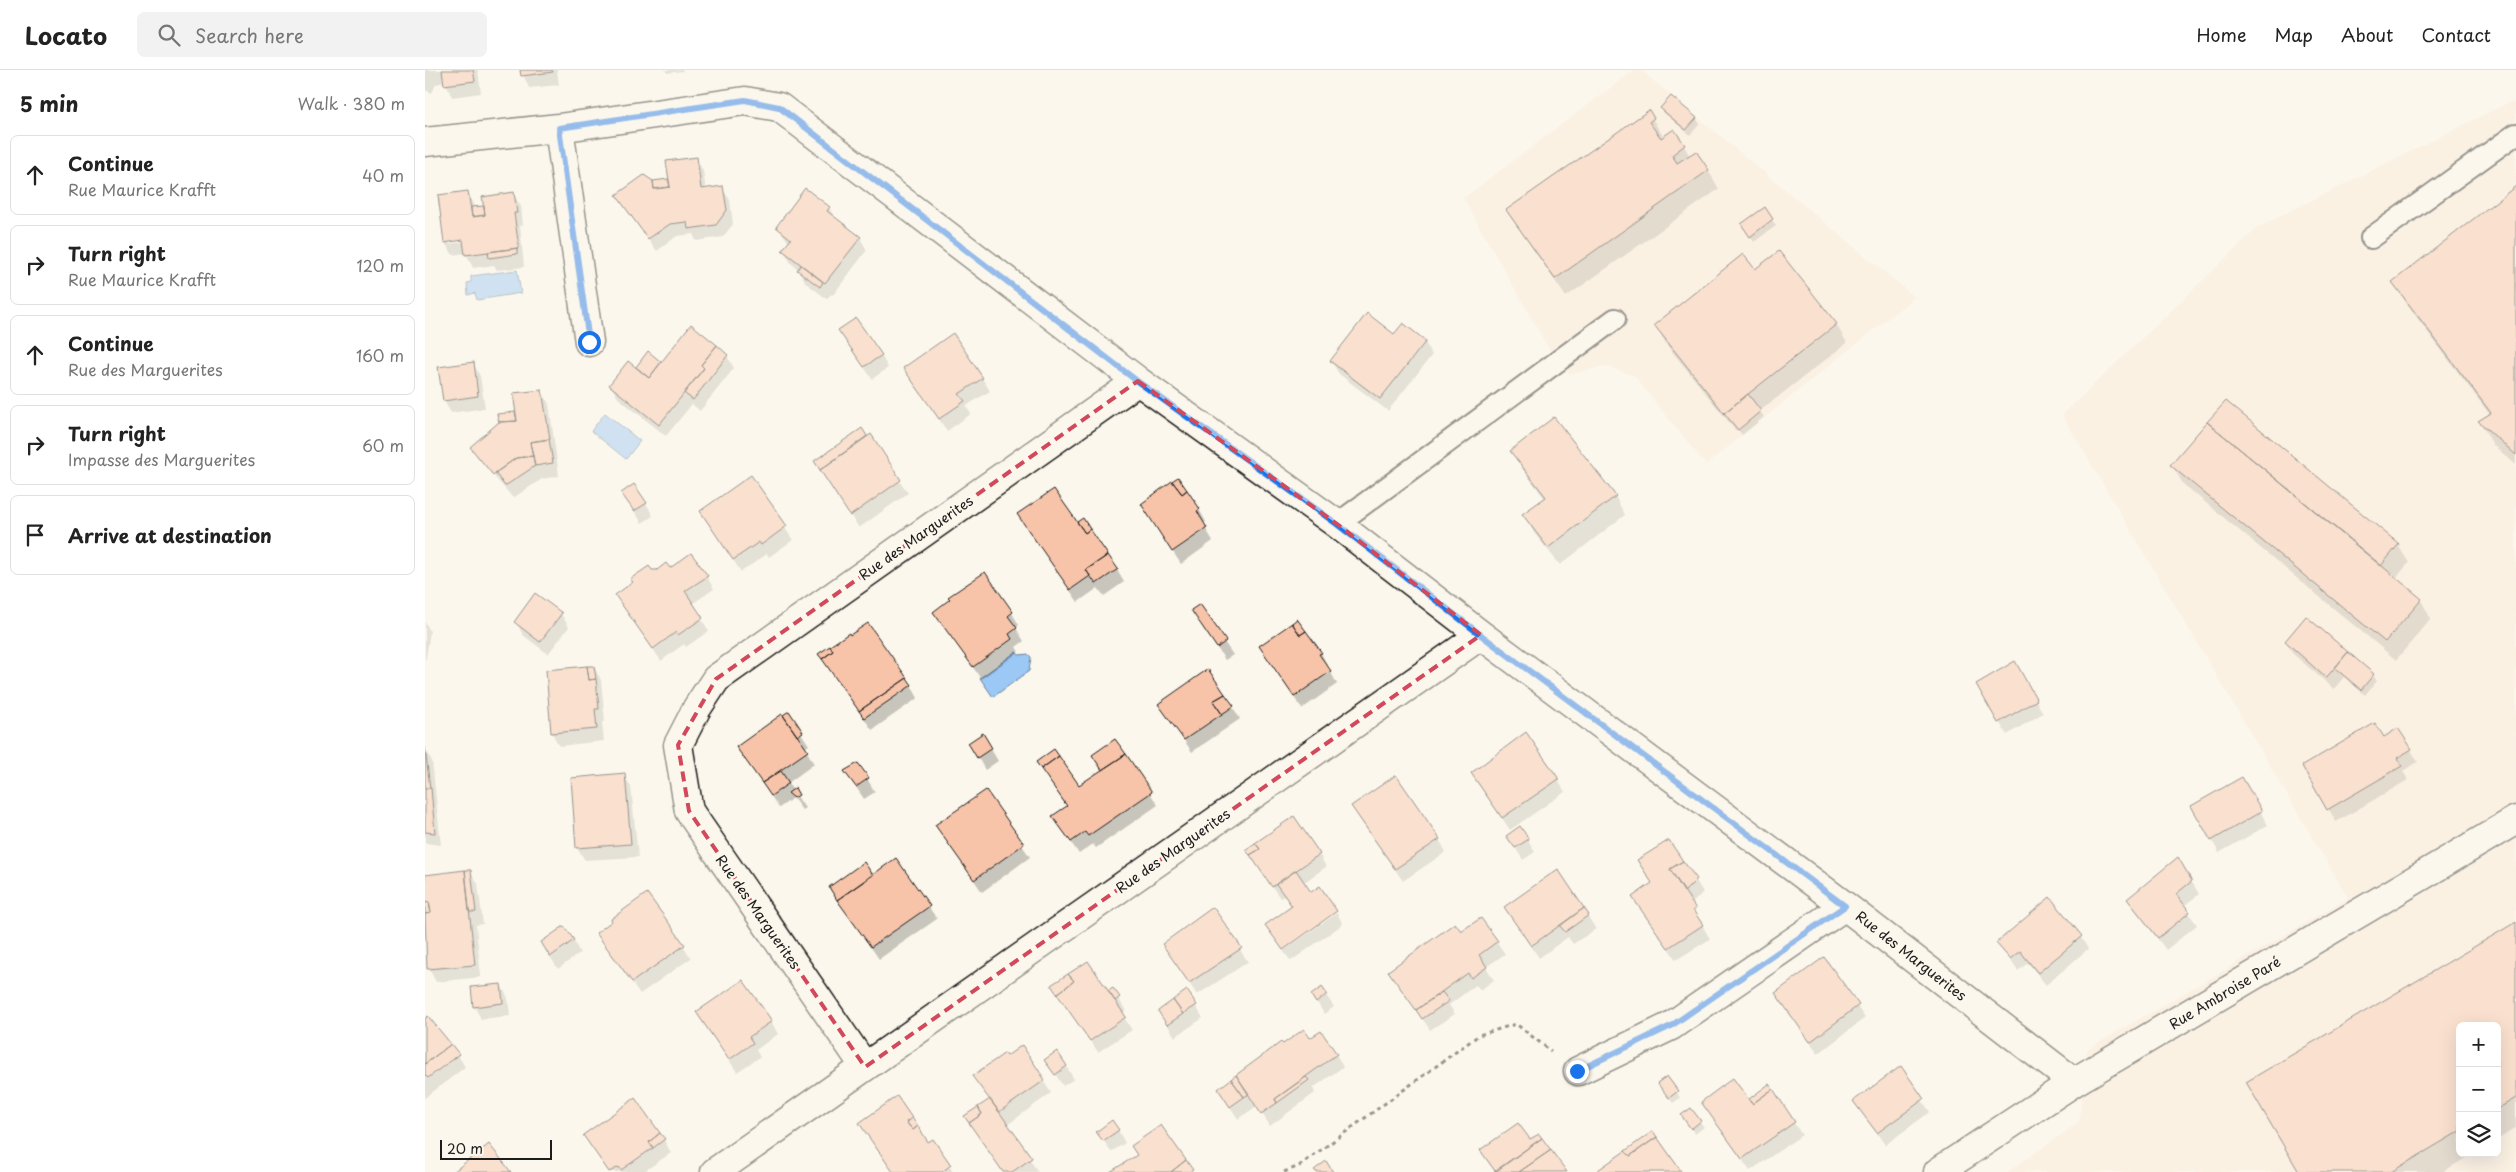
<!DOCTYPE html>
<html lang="en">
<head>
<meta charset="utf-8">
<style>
  :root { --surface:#fff; --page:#f2f2f2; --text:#222; --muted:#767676; --line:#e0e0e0 }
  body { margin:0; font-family:"Playpen Sans",sans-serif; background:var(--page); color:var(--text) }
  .controls { position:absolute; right:15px; bottom:15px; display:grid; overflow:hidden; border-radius:8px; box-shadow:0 5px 20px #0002 }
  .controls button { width:45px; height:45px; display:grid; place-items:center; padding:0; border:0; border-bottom:1px solid var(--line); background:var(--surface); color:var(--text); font:25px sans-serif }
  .scale { position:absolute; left:15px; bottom:12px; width:112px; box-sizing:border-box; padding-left:5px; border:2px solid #1c1c1c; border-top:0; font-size:14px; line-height:18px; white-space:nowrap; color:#1c1c1c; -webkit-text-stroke:4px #fbf7ec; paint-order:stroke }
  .stop { position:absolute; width:15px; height:15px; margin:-11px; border:4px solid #1a73e8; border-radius:50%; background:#fff }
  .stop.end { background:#1a73e8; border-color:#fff; box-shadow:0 1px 5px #0008 }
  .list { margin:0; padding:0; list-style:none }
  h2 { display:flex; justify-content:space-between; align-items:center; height:65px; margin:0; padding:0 20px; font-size:21px }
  h2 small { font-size:16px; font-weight:400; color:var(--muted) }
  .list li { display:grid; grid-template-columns:32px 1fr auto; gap:15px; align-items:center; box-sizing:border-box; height:80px; margin:0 10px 10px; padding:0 10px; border:1px solid var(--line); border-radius:8px }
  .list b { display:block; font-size:19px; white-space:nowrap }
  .list p { margin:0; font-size:16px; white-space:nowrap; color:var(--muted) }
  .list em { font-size:16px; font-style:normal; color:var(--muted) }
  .icon { flex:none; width:28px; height:28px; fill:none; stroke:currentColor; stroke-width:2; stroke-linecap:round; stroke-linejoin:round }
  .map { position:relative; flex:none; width:2091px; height:1102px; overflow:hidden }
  header { display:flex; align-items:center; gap:30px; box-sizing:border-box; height:70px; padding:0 25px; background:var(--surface); border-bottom:1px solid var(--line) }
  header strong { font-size:24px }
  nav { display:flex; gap:28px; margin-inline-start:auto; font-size:18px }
  .search { width:350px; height:45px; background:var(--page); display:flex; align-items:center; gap:12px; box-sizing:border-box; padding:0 18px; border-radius:8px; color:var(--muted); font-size:19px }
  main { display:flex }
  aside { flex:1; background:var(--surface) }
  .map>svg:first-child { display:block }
  .built { fill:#fae8d8; fill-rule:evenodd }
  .water { fill:#9bc8f5; stroke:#68839e }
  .shadow { fill:#0003; fill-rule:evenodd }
  .building { fill:#f8c4a9; stroke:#1c1c1c }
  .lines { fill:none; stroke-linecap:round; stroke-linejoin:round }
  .service-casing { stroke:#1c1c1c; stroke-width:24 }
  .minor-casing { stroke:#1c1c1c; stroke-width:31 }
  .path { stroke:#1c1c1c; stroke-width:3; stroke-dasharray:4 4; stroke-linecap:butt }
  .service { stroke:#fbf7ec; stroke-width:20 }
  .minor { stroke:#fbf7ec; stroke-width:28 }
  .route { stroke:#1a73e8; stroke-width:6 }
  .marked { fill:none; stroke:#d1495b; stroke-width:4; stroke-dasharray:10 6; stroke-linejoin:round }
  .labels { text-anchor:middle; stroke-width:5; stroke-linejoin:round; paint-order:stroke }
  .street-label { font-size:14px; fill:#1c1c1c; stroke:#fbf7ec }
</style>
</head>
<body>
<header>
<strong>Locato</strong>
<div class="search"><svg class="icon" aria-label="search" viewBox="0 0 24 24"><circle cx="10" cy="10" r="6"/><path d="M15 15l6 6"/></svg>Search here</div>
<nav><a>Home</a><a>Map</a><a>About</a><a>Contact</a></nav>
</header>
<main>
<aside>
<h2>5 min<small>Walk · 380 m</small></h2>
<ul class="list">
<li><svg class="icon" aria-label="ahead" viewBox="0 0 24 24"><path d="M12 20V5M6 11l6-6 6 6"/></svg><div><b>Continue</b><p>Rue Maurice Krafft</p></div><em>40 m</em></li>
<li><svg class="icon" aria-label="right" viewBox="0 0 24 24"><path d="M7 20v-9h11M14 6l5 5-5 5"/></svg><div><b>Turn right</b><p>Rue Maurice Krafft</p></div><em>120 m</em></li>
<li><svg class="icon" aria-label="ahead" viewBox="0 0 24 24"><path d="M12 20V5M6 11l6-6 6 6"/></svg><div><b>Continue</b><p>Rue des Marguerites</p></div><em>160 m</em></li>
<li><svg class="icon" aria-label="right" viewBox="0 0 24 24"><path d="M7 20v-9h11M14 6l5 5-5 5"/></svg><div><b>Turn right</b><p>Impasse des Marguerites</p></div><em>60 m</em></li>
<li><svg class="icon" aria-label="arrive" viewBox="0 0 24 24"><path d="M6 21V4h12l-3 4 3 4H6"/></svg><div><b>Arrive at destination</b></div></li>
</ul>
</aside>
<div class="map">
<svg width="2091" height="1102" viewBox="0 0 2091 1102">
  <rect width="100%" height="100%" fill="#fbf7ec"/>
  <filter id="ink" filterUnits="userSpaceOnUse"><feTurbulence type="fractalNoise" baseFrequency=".02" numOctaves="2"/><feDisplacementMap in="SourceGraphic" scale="10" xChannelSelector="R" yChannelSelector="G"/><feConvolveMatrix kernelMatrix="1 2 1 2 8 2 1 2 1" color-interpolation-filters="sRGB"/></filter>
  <g filter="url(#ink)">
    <path class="built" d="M1209,0H1216L1490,227L1281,395L1209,306L1180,296L1145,305L1122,276L1038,128Z
      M2086,31L2091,35V1102H1582L1654,1052L1662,979L1923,828L1637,345L1833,157ZM2035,956H2072V1083H2035Z"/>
    <path class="water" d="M92,200L96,223L52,230L50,223L43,225L42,213L46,212V206Z
      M180,343L215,371L201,389L166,361Z
      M591,582L594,585L603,584L606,587L604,601L568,627L555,608Z"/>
    <path class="shadow" d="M0,0H53L56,23L27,27L20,12L11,14L7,23L0,20Z
      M96,0H132L134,15L104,18Z
      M240,0H258V1L242,3Z
      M1236,38L1271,48L1275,54L1265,65L1240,44Z
      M1223,41L1239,68L1259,76L1265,86L1283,100L1294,119L1141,227L1082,141Z
      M271,88L278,101L281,120L297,118L305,130L308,154L298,167L271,171L268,164L252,166L232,181L192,126L228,113L245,110Z
      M2091,119V395L2068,375L2055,352L2065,345L1983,236L1969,212Z
      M43,122L51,138L60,137L88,124L96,136L98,155H95L99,197L72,200L69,195L48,198L41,183L28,185L20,173ZM44,168V171L24,174V171Z
      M404,138L411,150L435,168L442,180L408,225L406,224L402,229L381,213L374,200L366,193L359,181L364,173L353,157Z
      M1340,139L1351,156L1329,172L1321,161Z
      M1330,200L1411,254L1422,273L1335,341L1339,347L1317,365L1312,359L1311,361L1241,274L1231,255Z
      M415,261L456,285L463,298L447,309Z
      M969,266L1000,272L1007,285L963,341L914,304L906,291Z
      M223,283L236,294L302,286L309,298L275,341L267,334L241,366L193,328L185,315L211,299Z
      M48,293L55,306L60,338L26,343L19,331Z
      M479,299L557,308L565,321L541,336L546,344L522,361Z
      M117,321L124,334L134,406L117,409L88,428L54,389L46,377L75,353L73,345L92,343Z
      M436,359L483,423L434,458L390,392Z
      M1087,381L1190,426L1200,445L1135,495L1109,463L1099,444L1120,429L1098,400Z
      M1747,395L1973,475L1984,493L1970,509L1996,530L2006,549L1971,590L1758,414Z
      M326,407L368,470L344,487L342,484L316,502L276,441Z
      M198,424L221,433L228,446L217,453Z
      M774,439L781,452L778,454L788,471L756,494L724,446Z
      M652,454L692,499L699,512L679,526L673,518L653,532L601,457Z
      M244,500L282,507L289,519L267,534L284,561L261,577L259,574L236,591L192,525L226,501Z
      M559,504L587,543L594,555L591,558L599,571L591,577L594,582L556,609L510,542Z
      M111,525L136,544L144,557L123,584L98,565L91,552Z
      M774,535L808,585L800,590L767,540Z
      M1881,548L1948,605L1952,611L1940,625L1919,607L1909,619L1868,584L1861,571Z
      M0,552L5,561L1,589H0Z
      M896,583L912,614L877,639L843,589Z
      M395,584L486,615L493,628L447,660Z
      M1589,593L1618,643L1582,665L1552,615Z
      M169,597L176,610L180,652H177L179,671L134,676L127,663L122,601Z
      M735,635L808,637L815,649L767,682Z
      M363,643L384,675L380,678L389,694L363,713L380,738L377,740L368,728L354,738L313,677Z
      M557,664L573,691L560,700L552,686Z
      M1958,668L1986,680L1993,692L1978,701L1983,710L1911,752L1879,696Z
      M690,671L733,735L671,778L668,774L654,784L628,747L642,737L612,692L654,716L678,701L668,686Z
      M0,678L7,691L16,775L0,773Z
      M433,694L450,722L439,729L421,702Z
      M199,705L206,717L213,787L160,790L152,778Z
      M1816,708L1843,755L1794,783L1768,736Z
      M1133,710L1140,722L1085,760L1055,715Z
      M561,722L605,787L557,822L512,755Z
      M935,749L1014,769L1021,782L978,811Z
      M1083,766L1103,770L1110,782L1098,790Z
      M822,780L894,784L901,797L878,813L886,824L910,841L857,879L842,855L867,837L859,826L855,828Z
      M1753,789L1774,824L1759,836L1772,855L1741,880L1703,830Z
      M471,790L512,849L454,889L413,830Z
      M1133,801L1171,859L1148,874L1143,867L1114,888L1080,837Z
      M46,802L53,814L58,854L51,855L56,907L11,912L4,899L0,861V807Z
      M1270,809L1278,822L1266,835L1285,869L1251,890L1209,827Z
      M788,839L823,892L772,925L738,874Z
      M912,843L918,854L866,891L858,881Z
      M1056,849L1080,884L1061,897L1069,910L1055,920L1051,915L1024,935L1030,944L1005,960L965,901L1036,863Z
      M2091,853V1058L2072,1070V956H2035V1083H2049L2018,1102H1875Z
      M172,863L258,876L266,888L215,924Z
      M1656,867L1663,879L1621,915L1603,893L1593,901L1573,873Z
      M148,870L155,883L133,899L124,885Z
      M1399,889L1440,948L1393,984L1352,923Z
      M76,915L83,928L85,946L56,949L49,936Z
      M628,916L683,923L688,920L701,941L697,944L707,960L673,982Z
      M897,919L909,937L899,944L888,925Z
      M762,922L778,948L750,967L742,954Z
      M0,950L33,985L40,997L0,1028Z
      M346,951L353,964L331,980L335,987L312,1002L280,955Z
      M885,970L911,984L918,997L888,1018L890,1023L845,1056L832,1036L813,1049L802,1032L858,976Z
      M597,977L626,1023L582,1055L613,1102H578L565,1030L549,1006Z
      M621,990L641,996L649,1009L638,1016Z
      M1475,998L1505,1042L1460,1075L1430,1031Z
      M1344,1016L1377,1065L1325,1101L1277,1032L1323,1031Z
      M1237,1019L1252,1022L1255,1028L1248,1033Z
      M1261,1052H1275L1279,1057L1270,1064Z
      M436,1054L503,1074L507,1071L528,1102H468Z
      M693,1060L700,1073L686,1082L673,1062Z
      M160,1065L239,1070L246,1083L218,1102H184Z
      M1114,1065L1140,1102H1071L1060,1086L1105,1071Z"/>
    <path class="building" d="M17,0H48L50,11L19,15Z
      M95,0H127L128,2L96,6Z
      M1246,26L1272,48L1261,60L1235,38Z
      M1224,40L1229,48L1224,52L1236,68L1249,59L1260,75L1247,85L1252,93L1271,81L1284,100L1130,209L1081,140Z
      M272,87L276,119L298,116L302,140L291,155L263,159L262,152L245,154L223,169L191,125L219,105L228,111L229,119L245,117L241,91Z
      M243,109L245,117L229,119L228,111Z
      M2091,116V385L2053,351L2066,343L1967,212Z
      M380,118L405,137L402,141L436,167L400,213L357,180L366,169L351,157Z
      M43,121L47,147L60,145L57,127L89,122L92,143H89L94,178L40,185L38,170L19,173L13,125Z
      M59,136L60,145L47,147L46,137Z
      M1340,137L1348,149L1325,167L1316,154Z
      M92,178V184L64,188L63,182Z
      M1354,181L1412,254L1299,343L1229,255L1318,184L1330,199Z
      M376,195L398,212L395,217L372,200Z
      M942,243L969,264L978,253L1001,271L955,329L905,291Z
      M431,248L457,285L439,297L413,260Z
      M266,254L292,275L276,295L279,298L234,355L184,315L203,291L224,308Z
      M528,263L558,308L534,324L540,331L514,349L478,298Z
      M292,275L303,285L268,330L259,323L279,298L276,295Z
      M223,281L236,292L224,308L211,297Z
      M49,292L53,326L18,331L13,297Z
      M117,320L125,369L105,372L108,386L91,388L68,405L45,377L74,352L92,351L88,323Z
      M1323,324L1336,341L1313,360L1299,343Z
      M1801,331L1974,474L1956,496L1782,352Z
      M90,342L92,351L74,352L72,344Z
      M1129,347L1191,426L1123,478L1097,444L1121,427L1085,381Z
      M1782,352L1997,529L1960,572L1745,395Z
      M437,358L442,366L395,400L389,391Z
      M446,364L476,410L425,446L395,400Z
      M124,369L128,393L110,396L105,372Z
      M108,386L110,396L80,416L70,403L91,388Z
      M326,405L362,456L336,475L334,472L308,490L275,441Z
      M753,407L762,420L757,424L747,411Z
      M747,411L757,424L762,420L775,439L772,441L782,458L747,482L716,434Z
      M209,414L222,433L209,441L196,423Z
      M629,419L660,463L665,459L683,485L661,500L665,506L645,520L592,444Z
      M658,448L665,459L660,463L652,452Z
      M266,483L283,506L260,521L278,548L253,565L251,562L228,579L190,525L208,512L205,509L224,496L227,500H232L241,493L245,498Z
      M683,485L693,499L671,514L661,500Z
      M560,502L588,542L583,546L592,558L584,564L587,569L548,597L508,542L525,529L523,527Z
      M110,523L137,543L115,572L89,552Z
      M775,534L801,571L792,578L766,540Z
      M1881,546L1923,582L1901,608L1860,571Z
      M872,549L881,561L875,565L867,553Z
      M443,553L482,608L434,641L397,589L408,581L405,576L424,563L425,565Z
      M867,553L875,565L881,561L897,583L894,584L906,601L869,627L834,576Z
      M405,576L408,581L397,589L393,584Z
      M1923,582L1949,604L1936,620L1910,598Z
      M1590,591L1612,630L1573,653L1551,614Z
      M162,596H169L171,609L164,610Z
      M162,596L164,610L171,609L174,639H170L172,659L126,663L121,600Z
      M783,599L800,624L788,631L797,644L759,670L733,634Z
      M482,608L487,615L439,648L434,641Z
      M800,624L809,636L797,644L788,631Z
      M364,641L378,662L372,666L358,645Z
      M357,644L383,681L337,713L311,677Z
      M1950,653L1959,667L1973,658L1987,679L1972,688L1977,696L1902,740L1877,696Z
      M1101,662L1134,709L1077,748L1046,703Z
      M558,663L567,678L552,688L543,673Z
      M690,669L701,684L677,700L667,685Z
      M0,677L5,718L0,719Z
      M629,679L634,686L616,699L611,692Z
      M701,684L727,722L663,766L660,762L646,772L627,746L642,736L616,699L634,686L654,715Z
      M433,693L444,708L431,717L419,701Z
      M356,701L364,713L346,726L337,713Z
      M200,703L206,774L151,778L146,708Z
      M971,705L1015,769L970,799L926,736Z
      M1817,707L1837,741L1786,771L1766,736Z
      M6,718L10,763L0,762V719Z
      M370,718L374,725L369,728L363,723Z
      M561,720L599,774L549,810L510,755Z
      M869,746L895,784L847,817L825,785L835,779L830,773Z
      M1095,756L1104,769L1090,778L1081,766Z
      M1244,770L1258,791L1245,799L1271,839L1268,840L1278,855L1243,878L1207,827L1227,813L1212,790Z
      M830,773L835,779L825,785L820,780Z
      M1753,787L1767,811L1751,824L1765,842L1733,868L1702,829Z
      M471,788L505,836L446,877L412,830Z
      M1258,791L1272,809L1259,822L1245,799Z
      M439,792L448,805L412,830L404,817Z
      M1133,799L1159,838L1106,876L1079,837Z
      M40,800H46L51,842H44Z
      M40,800L50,895L2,899L0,844L6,843L4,832L0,833V805Z
      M871,800L886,822L895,816L912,841L858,880L840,855L867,836L851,814Z
      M222,823L260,875L207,912L171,863L187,851L186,849Z
      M1625,827L1657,866L1613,903L1595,881L1585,889L1571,873Z
      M4,832L6,843L0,844V833Z
      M788,837L817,878L764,913L737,874Z
      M1159,838L1164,845L1140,862L1135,856Z
      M1056,848L1073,871L1054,885L1062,897L1046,908L1043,903L991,940L963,901L1030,853L1036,861Z
      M2091,852V1028L2072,1039V956H2035V1061L1966,1102H1874L1821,1012Z
      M139,856L149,870L125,887L116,872Z
      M1399,887L1434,935L1385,972L1350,923Z
      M663,891L701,947L665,971L632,924L649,911L643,904Z
      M643,904L649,911L632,924L626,915Z
      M318,910L347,951L324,967L328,973L304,990L271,942Z
      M76,914L78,933L48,937L46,917Z
      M897,917L902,924L891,933L886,925Z
      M688,918L695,927L690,931L683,921Z
      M762,920L772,935L758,944L748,930Z
      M1017,922L1024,931L997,949L991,940Z
      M748,930L758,944L742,955L733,941Z
      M3,946L26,974L0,994V949Z
      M879,959L885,968L896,961L912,984L850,1029L852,1033L836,1044L811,1005L856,972L858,974Z
      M26,974L34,984L3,1008L0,1005V994Z
      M597,975L620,1010L574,1042L547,1006L580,983L582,986Z
      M632,981L642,996L630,1005L619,990Z
      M1476,996L1499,1029L1452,1063L1428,1031Z
      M811,1005L824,1024L819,1027L806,1009Z
      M1242,1006L1253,1021L1244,1028L1232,1013Z
      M881,1007L884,1010L852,1033L850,1029Z
      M1308,1008L1327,1034L1348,1019L1370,1052L1317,1089L1276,1032Z
      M806,1009L819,1027L805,1037L793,1019Z
      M1344,1014L1348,1019L1327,1034L1324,1029Z
      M472,1026L487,1048L481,1052L488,1060L493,1056L503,1072L508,1069L526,1095L517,1102H468L434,1053Z
      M210,1028L235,1063L224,1072L228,1078L196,1100L194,1097L184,1102L158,1065Z
      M565,1029L607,1088L587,1102H578L544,1053L557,1044L553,1037Z
      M553,1037L557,1044L544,1053L539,1046Z
      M1266,1038L1276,1051L1266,1059L1256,1045Z
      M487,1048L493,1056L488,1060L481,1052Z
      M687,1050L694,1060L678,1071L671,1062Z
      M1093,1053L1105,1069L1114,1064L1117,1068L1070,1101L1055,1080Z
      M736,1055L761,1090L746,1102H685L712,1085L706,1076Z
      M1228,1061L1232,1067L1205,1086L1200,1081Z
      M235,1063L240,1069L228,1078L224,1072Z
      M1232,1067L1256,1101L1254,1102H1175L1173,1100L1200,1081L1205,1086Z
      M1117,1068L1126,1080L1094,1102H1070Z
      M64,1074L86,1102H28Z
      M1126,1080L1142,1102H1094Z
      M761,1090L768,1100L765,1102H746Z
      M901,1091L908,1102H891L889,1100Z"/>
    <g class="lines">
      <defs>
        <path id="service" d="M1946,168L2091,64
          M912,454L1190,249"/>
        <path id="minor" d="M134,58L164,272
          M0,72L134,58L320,31L354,37L713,311L912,454L1056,565L1420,836L1649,1012
          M440,997L264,741L253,675L272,638L291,609L713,311
          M1153,1001L1246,956L1420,836
          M290,1102L1056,565
          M1513,1102L1649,1012L2091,750"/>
      </defs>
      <use href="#service" class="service-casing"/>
      <use href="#minor" class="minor-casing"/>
      <path class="path" d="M859,1102L874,1096L1054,965L1091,954L1126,981"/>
      <use href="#service" class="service"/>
      <use href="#minor" class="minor"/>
    </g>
  </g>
  <g class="lines" filter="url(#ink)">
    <path class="route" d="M164,272L134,58L320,30L354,37L712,311L912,454L1056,565L1420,836L1246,956L1152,1001"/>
  </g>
  <path d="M0 0H2091V1102H0ZM713,311L912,454L1056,565L440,997L264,741L253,675L291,609Z" fill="#fbf7ec" fill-opacity=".55" fill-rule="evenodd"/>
  <path class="marked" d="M713,311L912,454L1056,565L440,997L264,741L253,675L291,609Z"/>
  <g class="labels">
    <g class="street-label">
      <text transform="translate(491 468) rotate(-35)" y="5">Rue des Marguerites</text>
      <text transform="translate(748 781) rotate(-35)" y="5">Rue des Marguerites</text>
      <text transform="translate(333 842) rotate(55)" y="5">Rue des Marguerites</text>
      <text transform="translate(1486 886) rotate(38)" y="5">Rue des Marguerites</text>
      <text transform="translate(1800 923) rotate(-31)" y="5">Rue Ambroise Paré</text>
    </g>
  </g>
</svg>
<div class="controls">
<button>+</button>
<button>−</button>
<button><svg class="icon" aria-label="layers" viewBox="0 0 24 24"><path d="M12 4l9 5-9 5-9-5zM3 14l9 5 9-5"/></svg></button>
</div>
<div class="scale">20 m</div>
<div class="stop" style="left:164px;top:272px"></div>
<div class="stop end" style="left:1152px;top:1001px"></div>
</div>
</main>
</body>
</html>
